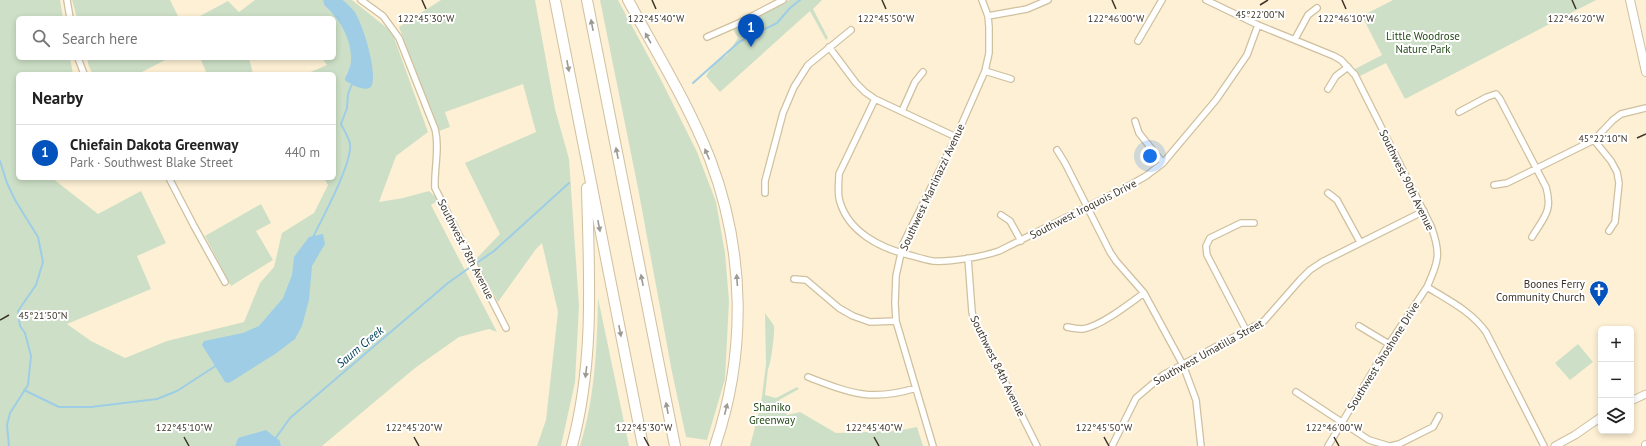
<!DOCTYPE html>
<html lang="en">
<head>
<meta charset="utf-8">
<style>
  :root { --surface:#fff; --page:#f6f6f6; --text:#222; --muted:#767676; --line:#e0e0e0; --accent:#0453bd }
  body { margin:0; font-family:"PT Sans",sans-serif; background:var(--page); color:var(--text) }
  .controls { position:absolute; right:12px; bottom:12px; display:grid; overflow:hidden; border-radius:6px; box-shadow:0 2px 6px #0003 }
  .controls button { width:36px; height:36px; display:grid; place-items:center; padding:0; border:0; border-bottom:1px solid var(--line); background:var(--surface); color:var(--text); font:20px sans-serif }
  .you { position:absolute; left:1150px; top:156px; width:14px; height:14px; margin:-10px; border:3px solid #fff; border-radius:50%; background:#1a73e8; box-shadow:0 0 0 6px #1a73e833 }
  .badge { display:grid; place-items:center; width:26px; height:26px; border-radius:50%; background:var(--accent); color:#fff; font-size:13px; font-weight:700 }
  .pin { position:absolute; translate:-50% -33px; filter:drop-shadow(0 1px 2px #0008) }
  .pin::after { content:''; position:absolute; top:21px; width:14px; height:12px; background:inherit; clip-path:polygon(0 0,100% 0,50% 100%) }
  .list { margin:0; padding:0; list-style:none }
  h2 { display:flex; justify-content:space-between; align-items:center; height:52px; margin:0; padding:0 16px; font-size:17px }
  h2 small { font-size:13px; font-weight:400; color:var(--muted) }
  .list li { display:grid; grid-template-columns:26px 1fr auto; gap:12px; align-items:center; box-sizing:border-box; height:56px; padding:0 16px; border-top:1px solid var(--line) }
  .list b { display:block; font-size:15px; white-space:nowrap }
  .list p { margin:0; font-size:13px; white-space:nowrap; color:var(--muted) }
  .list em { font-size:13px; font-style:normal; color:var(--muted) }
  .icon { flex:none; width:22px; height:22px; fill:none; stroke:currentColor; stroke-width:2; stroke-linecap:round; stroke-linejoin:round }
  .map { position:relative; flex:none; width:1646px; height:446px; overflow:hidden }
  .search { position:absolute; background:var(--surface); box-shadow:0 2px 6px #0003; left:16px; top:16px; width:320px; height:44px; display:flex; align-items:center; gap:10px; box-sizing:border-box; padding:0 14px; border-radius:6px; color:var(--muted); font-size:15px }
  .panel { position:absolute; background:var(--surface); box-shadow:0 2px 6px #0003; left:16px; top:72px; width:320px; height:108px; border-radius:6px }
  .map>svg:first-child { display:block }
  .green { fill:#cde0c7 }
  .water { fill:#9ecde5 }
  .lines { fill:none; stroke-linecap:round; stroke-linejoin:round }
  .stream { stroke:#9ecde5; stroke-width:2 }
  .minor-casing { stroke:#cfc09e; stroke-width:8 }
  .tertiary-casing { stroke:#cfc09e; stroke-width:9 }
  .secondary-casing { stroke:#cfc09e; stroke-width:10 }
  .motorway-casing { stroke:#cfc09e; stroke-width:12 }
  .minor { stroke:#fff; stroke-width:5.5 }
  .tertiary { stroke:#fff; stroke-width:7 }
  .secondary { stroke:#fff; stroke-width:8 }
  .motorway { stroke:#fff; stroke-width:10 }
  .oneway { fill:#9d9a93 }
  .ticks { fill:none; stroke:#3b3427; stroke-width:1.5 }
  .labels { text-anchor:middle; stroke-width:4; stroke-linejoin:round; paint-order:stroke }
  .park-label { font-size:11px; fill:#234916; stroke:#fff }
  .street-label { font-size:11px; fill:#3b3427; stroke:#fff }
  .poi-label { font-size:11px; fill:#3b3427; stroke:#fff; text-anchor:end }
  .water-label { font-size:12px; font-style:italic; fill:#004059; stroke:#fff }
  .ticks-label { font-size:10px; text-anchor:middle; fill:#3b3427; stroke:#fff; stroke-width:4; stroke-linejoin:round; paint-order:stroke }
</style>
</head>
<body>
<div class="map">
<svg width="1646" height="446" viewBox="0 0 1646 446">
  <rect width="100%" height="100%" fill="#fdf0d4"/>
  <path class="green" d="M0,0H60L63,18H18V58H70L73,74H18V178H52L98,214L141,191L166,243L137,256L151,289L67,324L91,341L125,358L167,341L244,322L260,283L274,267L282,233L314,213L328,185L324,178H334V74H306L327,65L322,58H334V18H200V16L228,1L239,12L255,0H323L324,5C341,19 362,53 346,74L351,85L354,11L343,0H352L392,32L428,132L396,156L379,202L403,198L429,191L439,200L431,205L497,332L489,329L459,337L415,368L322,446H281L280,441L238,438L235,446H0Z
    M72,0H170L179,18H77Z
    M441,0H535L555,109L569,159L579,306L575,382L561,446H537L546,420L558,312L542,243L536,249L498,302L475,260L500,234L465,163L536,132L523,84L445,112L450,127L439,131L399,27Z
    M600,0H618L660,78L697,152L716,202L725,253L729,301L725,379L707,440L686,437L672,372L638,188Z
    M789,0H822L813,9L828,38L826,40L810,11L720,92L706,76L715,62L727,55L738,38L733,29Z
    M1393,0H1596L1405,99L1386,63L1360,76L1355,69L1382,55L1362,16Z
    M87,58H169L138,74H93L89,67Z
    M200,58H249L253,74H207Z
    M261,204L271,223L256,231L273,260L231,286L205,236Z
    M598,298L629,446H580C595,398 597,348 598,298Z
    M765,313C767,316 772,322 774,326C775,332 771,364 768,369L765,395L776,398L797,387L799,389L779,400L787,415L800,412L836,433L896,431L917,427L923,446H750L761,404L766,364Z
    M1578,344L1593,362L1570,380L1555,363Z"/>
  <path class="water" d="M323,0H343C347,4 351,7 354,11C363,24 377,70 372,85C369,94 349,84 345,80C346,73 351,68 351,60C352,39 339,18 324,5Z
    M323,234L325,244L312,266L309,300L302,326L295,339L275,354L229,383L225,382L202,345L204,341L243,333L259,326L283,298L292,275L294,257L309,237Z
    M266,430L280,441L281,446H235L238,438Z"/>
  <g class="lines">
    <path class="stream" d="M693,83L739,42L777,23L790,8L800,0
      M0,161L7,183L15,200L38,237L43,262L36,285L18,311L20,326L25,333L31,356L28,385L10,413L7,425L9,446
      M312,239C321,221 353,162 350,144C349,138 344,130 341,124L347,108L348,94L352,84
      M478,262L494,251L569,183
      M24,390L59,407H91L157,399L177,391L217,365
      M275,439L290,418L448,283L469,268"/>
    <defs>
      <path id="minor" d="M67,0L70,18
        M361,0L383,16L399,38L435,129C440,148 434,168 435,188L506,328
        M1206,0L1258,25L1334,56L1341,60L1355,75L1431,226C1441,253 1439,261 1427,287C1448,300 1471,311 1486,332L1544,446
        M988,16L1027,9L1048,0
        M707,37L739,23L783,0
        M1295,39L1308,15L1317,8
        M1138,41L1162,0
        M829,47L856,83L865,92L875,99L956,137
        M78,58L84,74
        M985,71L1011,79
        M1328,89L1336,76L1348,67
        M875,99L839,174C839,183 837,193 840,202C849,232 880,248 909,255C917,257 925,260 933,261C952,262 981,257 999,251L1125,188L1146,176L1163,163L1216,100L1247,55L1258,25
        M902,111L915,82L923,72
        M1459,112L1487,97L1496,94L1500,99L1546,187C1553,211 1544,217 1532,237
        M1135,121L1139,133L1163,163
        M1594,140L1611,161L1617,172L1619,183L1615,222L1609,231
        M1057,150L1065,163L1110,252L1116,261L1144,293L1183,365L1196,400L1201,446
        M169,178L194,226L225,282
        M1494,185L1507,183L1594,140L1613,120L1621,114L1646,108
        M765,193V181L783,113L794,87L808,65L851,30
        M1328,193L1337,200L1360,242
        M1001,215L1010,221L1021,241
        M968,258L972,312L974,320L1037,446
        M794,279L806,280L839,308L853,316L870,322L896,321
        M1359,326L1389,344
        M1067,327C1072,328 1078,329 1083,329C1101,326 1129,304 1144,293
        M1247,332L1207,255L1206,246L1210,238L1241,223H1254
        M808,377C850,393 871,402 916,388
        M1296,392L1369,440L1389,446
        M933,446L896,321L895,303L896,276L903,244L956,137L985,71L989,53V27L988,16L982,0
        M1112,446L1136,398L1163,375L1264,321L1300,280L1310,270L1322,262L1424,211
        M1328,446L1389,344L1427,287
        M1391,446L1399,444L1433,427L1439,416"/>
      <path id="tertiary" d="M1631,401L1646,394
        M1555,446L1575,435L1601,417"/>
      <path id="secondary" d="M1630,0L1646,72
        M1646,446V445"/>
      <path id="motorway" d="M555,0L643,446
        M587,0L675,446
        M628,0C656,52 688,103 710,159C745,251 747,352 715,446
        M572,446C595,360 589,275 587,188"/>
    </defs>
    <use href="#minor" class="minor-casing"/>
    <use href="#tertiary" class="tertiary-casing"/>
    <use href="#secondary" class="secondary-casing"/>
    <use href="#motorway" class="motorway-casing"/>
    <use href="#minor" class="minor"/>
    <use href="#tertiary" class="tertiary"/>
    <use href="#secondary" class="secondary"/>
    <use href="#motorway" class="motorway"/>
  </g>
  <defs><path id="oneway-solid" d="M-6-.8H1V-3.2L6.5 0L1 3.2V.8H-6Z"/></defs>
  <g class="oneway">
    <use href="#oneway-solid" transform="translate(592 25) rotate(-101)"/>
    <use href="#oneway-solid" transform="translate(648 38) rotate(-119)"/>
    <use href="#oneway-solid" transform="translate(568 66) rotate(79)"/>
    <use href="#oneway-solid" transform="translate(617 153) rotate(-101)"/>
    <use href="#oneway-solid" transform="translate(707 154) rotate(-113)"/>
    <use href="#oneway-solid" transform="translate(599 226) rotate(79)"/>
    <use href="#oneway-solid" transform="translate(642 280) rotate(-101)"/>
    <use href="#oneway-solid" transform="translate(737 280) rotate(-94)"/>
    <use href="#oneway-solid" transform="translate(620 331) rotate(79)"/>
    <use href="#oneway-solid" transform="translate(586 372) rotate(97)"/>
    <use href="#oneway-solid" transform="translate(667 408) rotate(-101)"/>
    <use href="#oneway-solid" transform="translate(726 409) rotate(-76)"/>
  </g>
  <path class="ticks" d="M422,0L426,9M652,0L656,9M882,0L886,9M1112,0L1116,9M1342,0L1346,9M1572,0L1576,9M1260,5L1268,0M1637,138L1646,134M0,320L9,315M184,437L189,446M414,437L419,446M644,437L649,446M874,437L879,446M1104,437L1109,446M1334,437L1339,446"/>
  <defs>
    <symbol id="church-pin" viewBox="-11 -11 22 30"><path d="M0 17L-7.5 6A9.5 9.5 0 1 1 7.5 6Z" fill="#0453bd" stroke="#fff"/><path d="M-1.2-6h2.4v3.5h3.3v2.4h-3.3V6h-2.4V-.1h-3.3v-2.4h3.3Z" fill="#fff"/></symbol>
  </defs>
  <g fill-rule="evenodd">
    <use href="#church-pin" x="1588" y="279" width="22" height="30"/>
  </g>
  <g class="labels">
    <g class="park-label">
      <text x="1423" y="40">Little Woodrose<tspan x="1423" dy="13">Nature Park</tspan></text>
      <text x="772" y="411">Shaniko<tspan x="772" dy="13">Greenway</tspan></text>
    </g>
    <g class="street-label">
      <text transform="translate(1407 180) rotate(64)" y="4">Southwest 90th Avenue</text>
      <text transform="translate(932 187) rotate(-65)" y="4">Southwest Martinazzi Avenue</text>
      <text transform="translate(1083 209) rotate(-27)" y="4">Southwest Iroquois Drive</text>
      <text transform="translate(466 249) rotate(63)" y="4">Southwest 78th Avenue</text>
      <text transform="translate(1208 352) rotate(-29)" y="4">Southwest Umatilla Street</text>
      <text transform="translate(1383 356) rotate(-58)" y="4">Southwest Shoshone Drive</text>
      <text transform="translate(998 366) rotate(64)" y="4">Southwest 84th Avenue</text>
    </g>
    <g class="poi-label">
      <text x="1585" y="288">Boones Ferry<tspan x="1585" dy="13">Community Church</tspan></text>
    </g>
    <g class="water-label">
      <text transform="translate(360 347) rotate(-40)" y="4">Saum Creek</text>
    </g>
  </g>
  <g class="ticks-label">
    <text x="1260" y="18">45°22'00"N</text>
    <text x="426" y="22">122°45'30"W</text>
    <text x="656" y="22">122°45'40"W</text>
    <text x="886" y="22">122°45'50"W</text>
    <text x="1116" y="22">122°46'00"W</text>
    <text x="1346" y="22">122°46'10"W</text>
    <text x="1576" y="22">122°46'20"W</text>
    <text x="1603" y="142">45°22'10"N</text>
    <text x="43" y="319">45°21'50"N</text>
    <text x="184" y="431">122°45'10"W</text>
    <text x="414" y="431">122°45'20"W</text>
    <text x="644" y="431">122°45'30"W</text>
    <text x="874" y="431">122°45'40"W</text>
    <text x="1104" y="431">122°45'50"W</text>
    <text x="1334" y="431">122°46'00"W</text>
  </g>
</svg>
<div class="controls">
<button>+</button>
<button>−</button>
<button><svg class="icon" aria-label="layers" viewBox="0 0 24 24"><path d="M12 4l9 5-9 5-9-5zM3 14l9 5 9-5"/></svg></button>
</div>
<div class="you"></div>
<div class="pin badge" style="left:751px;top:47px">1</div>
<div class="search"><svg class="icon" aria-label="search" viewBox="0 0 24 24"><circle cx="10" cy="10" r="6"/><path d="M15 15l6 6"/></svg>Search here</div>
<section class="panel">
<h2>Nearby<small></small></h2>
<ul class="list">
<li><span class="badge">1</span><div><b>Chiefain Dakota Greenway</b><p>Park · Southwest Blake Street</p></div><em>440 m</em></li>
</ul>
</section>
</div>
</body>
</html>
